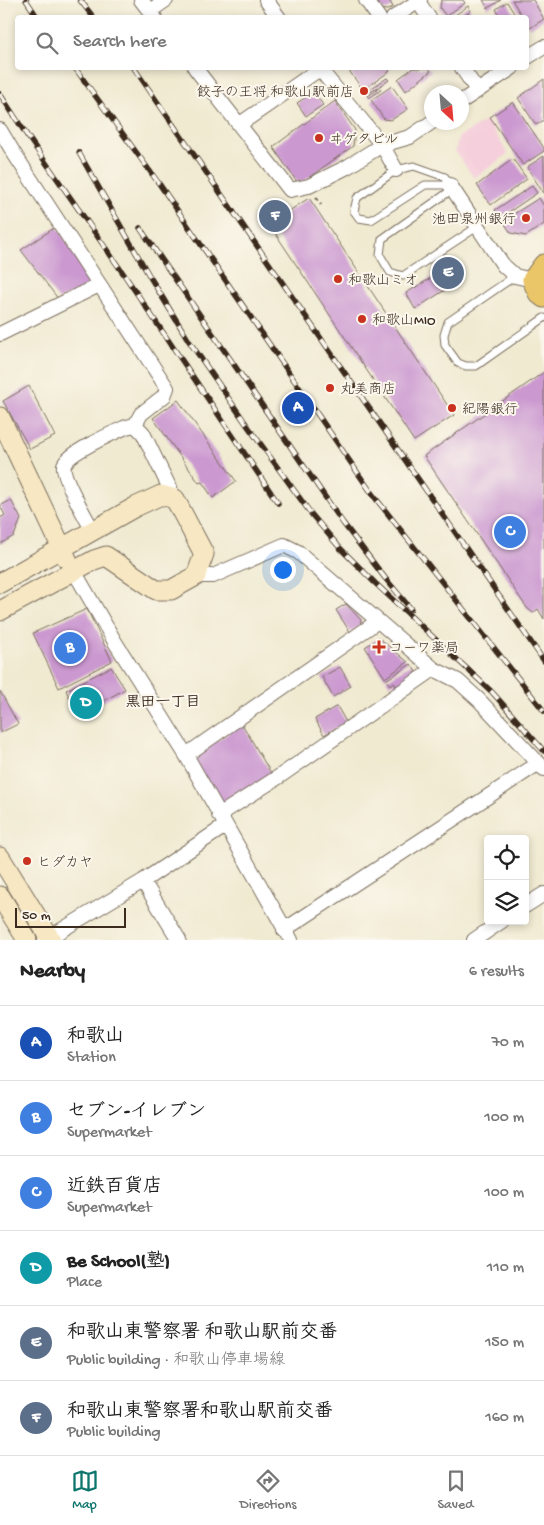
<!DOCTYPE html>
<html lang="en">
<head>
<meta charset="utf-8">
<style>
  :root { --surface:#fff; --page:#f2f2f2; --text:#222; --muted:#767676; --line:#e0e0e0; --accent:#0f766e }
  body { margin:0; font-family:"Gochi Hand","Klee One",sans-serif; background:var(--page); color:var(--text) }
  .controls { position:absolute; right:15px; bottom:15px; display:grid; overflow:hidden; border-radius:5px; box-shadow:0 2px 8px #0003 }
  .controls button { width:45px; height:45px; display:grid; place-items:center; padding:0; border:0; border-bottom:1px solid var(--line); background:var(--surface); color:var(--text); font:25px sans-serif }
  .compass { position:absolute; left:424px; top:85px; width:45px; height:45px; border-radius:50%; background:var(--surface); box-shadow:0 2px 8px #0003; rotate:154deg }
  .scale { position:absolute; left:15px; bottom:12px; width:111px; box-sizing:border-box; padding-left:5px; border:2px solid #3b2a1e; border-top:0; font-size:14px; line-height:18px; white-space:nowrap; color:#3b2a1e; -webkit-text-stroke:4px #fbf7ec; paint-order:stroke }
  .you { position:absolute; left:282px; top:569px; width:18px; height:18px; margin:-12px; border:4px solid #fff; border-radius:50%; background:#1a73e8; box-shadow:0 0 0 8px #1a73e833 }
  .badge { display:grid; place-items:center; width:32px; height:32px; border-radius:50%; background:var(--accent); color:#fff; font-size:16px; font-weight:700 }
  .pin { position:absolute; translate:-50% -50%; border:2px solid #fff; box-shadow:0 1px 5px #0006 }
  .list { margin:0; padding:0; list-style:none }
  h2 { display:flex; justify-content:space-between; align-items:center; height:65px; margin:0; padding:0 20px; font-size:21px }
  h2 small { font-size:16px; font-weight:400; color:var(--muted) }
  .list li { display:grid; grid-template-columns:32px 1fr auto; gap:15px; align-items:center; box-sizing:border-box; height:75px; padding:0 20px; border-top:1px solid var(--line) }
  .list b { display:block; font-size:19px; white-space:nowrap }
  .list p { margin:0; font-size:16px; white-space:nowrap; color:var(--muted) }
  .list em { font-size:16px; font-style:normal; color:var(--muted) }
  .icon { flex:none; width:28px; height:28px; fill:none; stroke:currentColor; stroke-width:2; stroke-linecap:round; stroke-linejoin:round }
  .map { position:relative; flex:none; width:544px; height:940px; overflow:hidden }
  .search { position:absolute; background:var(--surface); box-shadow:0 2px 8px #0003; left:15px; right:15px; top:15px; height:55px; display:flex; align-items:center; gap:12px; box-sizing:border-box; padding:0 18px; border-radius:5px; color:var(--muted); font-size:19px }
  .sheet { height:515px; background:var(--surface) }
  nav { display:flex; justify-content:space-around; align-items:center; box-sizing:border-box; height:70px; border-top:1px solid var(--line); background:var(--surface); font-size:14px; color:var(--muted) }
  nav a { display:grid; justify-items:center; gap:2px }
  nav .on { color:var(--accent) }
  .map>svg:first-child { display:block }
  .built { fill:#f5cfdc }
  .building { fill:#cb98d0 }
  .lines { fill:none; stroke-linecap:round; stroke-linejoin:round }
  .lane-casing { stroke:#7a6d5d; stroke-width:9 }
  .street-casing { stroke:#7a6d5d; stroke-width:16 }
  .secondary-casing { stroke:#7a6d5d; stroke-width:21 }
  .primary-casing { stroke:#7a6d5d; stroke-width:23 }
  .path { stroke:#7a6d5d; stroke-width:2.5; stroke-dasharray:4 4; stroke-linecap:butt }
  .lane { stroke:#fff; stroke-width:7 }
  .street { stroke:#fff; stroke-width:14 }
  .secondary { stroke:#f7e8c3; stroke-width:19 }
  .primary { stroke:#eac669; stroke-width:21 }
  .rail-casing { stroke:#3b2a1e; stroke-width:5.5 }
  .rail { stroke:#fbf7ec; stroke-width:4; stroke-dasharray:11; stroke-linecap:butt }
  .poi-dot { fill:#c8321e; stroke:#fbf7ec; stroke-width:2 }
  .labels { text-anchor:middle; stroke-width:4; stroke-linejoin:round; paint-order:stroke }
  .poi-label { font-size:14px; fill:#3b2a1e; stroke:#fbf7ec; text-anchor:start }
  .neighbourhood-label { font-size:15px; font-weight:bold; fill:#3b2a1e; stroke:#fbf7ec }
</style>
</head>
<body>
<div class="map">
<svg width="544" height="940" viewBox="0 0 544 940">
  <rect width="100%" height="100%" fill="#fbf7ec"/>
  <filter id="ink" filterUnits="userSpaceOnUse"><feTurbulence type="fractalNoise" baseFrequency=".02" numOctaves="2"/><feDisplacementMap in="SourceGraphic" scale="10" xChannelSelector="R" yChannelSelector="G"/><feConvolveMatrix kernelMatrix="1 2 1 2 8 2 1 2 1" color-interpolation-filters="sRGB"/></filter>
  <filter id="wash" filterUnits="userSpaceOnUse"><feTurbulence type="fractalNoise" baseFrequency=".0096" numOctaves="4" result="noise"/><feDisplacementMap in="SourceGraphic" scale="20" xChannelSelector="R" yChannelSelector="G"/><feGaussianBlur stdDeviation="1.12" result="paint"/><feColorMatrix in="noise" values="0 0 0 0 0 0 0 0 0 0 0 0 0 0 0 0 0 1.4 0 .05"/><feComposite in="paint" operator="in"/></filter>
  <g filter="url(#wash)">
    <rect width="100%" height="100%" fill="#f0ead1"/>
    <path class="built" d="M487,120L508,154L474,178L455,151L459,137Z"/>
    <g id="blocks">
      <path class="building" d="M372,0H389L393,7L387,10L378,9Z
        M443,0H463L465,3L446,16L440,8L441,1Z
        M483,0H501L488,8Z
        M512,0H533L544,19L530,28L526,23V18H523Z
        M507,2L517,18H501L496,9Z
        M468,6L471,11L461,18H451Z
        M347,68H388L390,71L363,90Z
        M413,68H429L431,71L406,91L398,79Z
        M387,78L389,80L366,95L365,92Z
        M544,79V120L536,125L518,98Z
        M392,86L408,109L391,120L384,119L371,100Z
        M380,88L381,90L369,98L368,96Z
        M314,92L323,105L306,116L297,103Z
        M335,101L355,130L353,146L304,181L297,182L273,147Z
        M513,102L544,148V151L523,165L490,117Z
        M544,156V194L527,167Z
        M513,159L527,179L491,205L477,185Z
        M532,186L537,193L500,218L495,210Z
        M309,198L454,415L414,441L269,224Z
        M539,198L544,206V224L526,236L511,233L503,221Z
        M57,226L93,284L59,300L21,250Z
        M449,261L459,278L448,285L438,268Z
        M436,275L445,290L415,309L406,293Z
        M544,372V619L538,609L533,613L527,608L424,456Z
        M29,386L55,436L30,449L3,401Z
        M178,400L236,481L213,498L202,482L199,483L153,418Z
        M11,500L21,519L14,536L0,544V518L5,515L0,506Z
        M346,604L361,620L360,626L350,632L336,610Z
        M87,609L112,661L59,688L33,633Z
        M379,638L408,662L385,678L365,647Z
        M411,664L418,675L397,688L394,682L390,685L386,680Z
        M111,667L125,689L77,716L66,690Z
        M340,667L351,686L333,697L322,677Z
        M0,691L18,724L0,733Z
        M337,706L346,722L324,735L315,719Z
        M242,724L272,775L220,808L193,757Z"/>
    </g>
  </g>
  <g filter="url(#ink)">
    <use href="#blocks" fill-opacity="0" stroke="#7a6d5d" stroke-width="1"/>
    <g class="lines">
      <defs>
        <path id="lane" d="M414,166L445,177L450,185H425L371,220L359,218L354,211L357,198L396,170Z
          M453,189L382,239L380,255L390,272L403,276L477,227
          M515,276L448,322L444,335L445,345L458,363L466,366H476L544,318"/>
        <path id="street" d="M141,0L155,18
          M266,0L279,18
          M366,0L379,18
          M417,0L429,18
          M150,11L166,0
          M393,18L420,0
          M526,58L544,47
          M195,68L290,190L309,186L347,167L382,145L410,137L432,122
          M319,68L382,145L396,170
          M462,68L477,90
          M462,101L512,68
          M240,124L321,68
          M0,130L15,155L167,388L164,396L141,414L135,425
          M450,185L503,265L515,276L533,280
          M0,334L99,285
          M135,425L143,433L175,499
          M93,531C87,520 61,475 64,465C68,453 113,433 126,427L135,425
          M74,571L115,642L186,755L291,940
          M196,576H213L284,545L298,552L434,669L458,681L479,700L544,769
          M186,755L378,621
          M219,815L280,776L434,669
          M143,881L179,940
          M525,906L544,894
          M284,930L539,763
          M45,940L143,881L225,826
          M474,940L502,921"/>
        <path id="secondary" d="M0,417L67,559
          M0,583L135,507L161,495L175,499L204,554L196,576L171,590H156L106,556L94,560L0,611
          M0,857L51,940
          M0,896L27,940"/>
        <path id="primary" d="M544,265L533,280L539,293L544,297"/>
      </defs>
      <use href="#lane" class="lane-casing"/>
      <use href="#street" class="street-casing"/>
      <use href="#secondary" class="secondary-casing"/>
      <use href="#primary" class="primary-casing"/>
      <path class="path" d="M316,197L321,205"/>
      <use href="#lane" class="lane"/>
      <use href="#street" class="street"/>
      <use href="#secondary" class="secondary"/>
      <use href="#primary" class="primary"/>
      <defs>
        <path id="rail" d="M26,0L38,18
          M80,0L94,18
          M75,68L160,185L373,495L544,711
          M134,68L544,661
          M0,94L28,137L123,273L278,503
          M79,153L150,277L189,341L247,425L312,515L340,548L375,583L492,692L544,751
          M140,228L343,523L385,578L411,609"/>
      </defs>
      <use href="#rail" class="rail-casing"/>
      <use href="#rail" class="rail"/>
    </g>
  </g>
  <g class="poi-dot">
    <circle cx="364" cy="91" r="5"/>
    <circle cx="319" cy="138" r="5"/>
    <circle cx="526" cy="218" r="5"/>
    <circle cx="338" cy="279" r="5"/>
    <circle cx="362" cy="319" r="5"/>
    <circle cx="330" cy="388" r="5"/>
    <circle cx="452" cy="408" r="5"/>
    <path d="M376.5 639.5h5v5h5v5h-5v5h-5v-5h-5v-5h5z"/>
    <circle cx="27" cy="861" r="5"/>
  </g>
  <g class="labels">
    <g class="poi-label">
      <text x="354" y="96" text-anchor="end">餃子の王将 和歌山駅前店</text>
      <text x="329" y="143">ヰゲタビル</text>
      <text x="516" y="223" text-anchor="end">池田泉州銀行</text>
      <text x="348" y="284">和歌山ミオ</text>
      <text x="372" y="324">和歌山MIO</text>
      <text x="340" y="393">丸美商店</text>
      <text x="462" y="413">紀陽銀行</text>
      <text x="389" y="652">コーワ薬局</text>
      <text x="37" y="866">ヒダカヤ</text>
    </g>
    <g class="neighbourhood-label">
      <text x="163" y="706">黒田一丁目</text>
    </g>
  </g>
</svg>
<div class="controls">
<button><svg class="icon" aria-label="locate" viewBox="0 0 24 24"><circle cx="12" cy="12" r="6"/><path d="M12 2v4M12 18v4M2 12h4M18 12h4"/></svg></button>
<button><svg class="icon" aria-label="layers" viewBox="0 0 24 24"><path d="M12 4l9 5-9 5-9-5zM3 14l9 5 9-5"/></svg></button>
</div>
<svg class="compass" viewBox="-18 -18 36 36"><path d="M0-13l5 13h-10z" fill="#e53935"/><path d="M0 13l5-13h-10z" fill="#767676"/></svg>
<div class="scale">50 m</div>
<div class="you"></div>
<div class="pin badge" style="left:298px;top:408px;background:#1a4fb4">A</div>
<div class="pin badge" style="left:70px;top:648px;background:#3f7fe0">B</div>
<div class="pin badge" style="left:510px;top:532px;background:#3f7fe0">C</div>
<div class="pin badge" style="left:86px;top:703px;background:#0f9aa8">D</div>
<div class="pin badge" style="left:448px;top:273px;background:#5c6f8a">E</div>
<div class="pin badge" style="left:275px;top:216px;background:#5c6f8a">F</div>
<div class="search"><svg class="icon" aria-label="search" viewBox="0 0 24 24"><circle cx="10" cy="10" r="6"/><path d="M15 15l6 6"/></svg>Search here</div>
</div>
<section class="sheet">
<h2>Nearby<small>6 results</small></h2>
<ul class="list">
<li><span class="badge" style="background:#1a4fb4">A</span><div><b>和歌山</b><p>Station</p></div><em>70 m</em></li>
<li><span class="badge" style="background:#3f7fe0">B</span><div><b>セブン-イレブン</b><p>Supermarket</p></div><em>100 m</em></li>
<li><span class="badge" style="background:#3f7fe0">C</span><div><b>近鉄百貨店</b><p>Supermarket</p></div><em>100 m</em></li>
<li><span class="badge" style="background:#0f9aa8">D</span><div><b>Be School(塾)</b><p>Place</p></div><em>110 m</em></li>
<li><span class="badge" style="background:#5c6f8a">E</span><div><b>和歌山東警察署 和歌山駅前交番</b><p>Public building · 和歌山停車場線</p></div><em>150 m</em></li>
<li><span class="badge" style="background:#5c6f8a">F</span><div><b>和歌山東警察署和歌山駅前交番</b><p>Public building</p></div><em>160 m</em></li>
</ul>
</section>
<nav>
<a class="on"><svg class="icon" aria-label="map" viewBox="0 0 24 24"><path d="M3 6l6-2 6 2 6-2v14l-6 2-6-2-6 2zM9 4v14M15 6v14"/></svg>Map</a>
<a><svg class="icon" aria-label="directions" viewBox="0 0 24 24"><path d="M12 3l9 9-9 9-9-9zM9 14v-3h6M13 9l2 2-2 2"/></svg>Directions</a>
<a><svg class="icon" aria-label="saved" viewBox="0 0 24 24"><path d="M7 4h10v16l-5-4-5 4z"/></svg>Saved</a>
</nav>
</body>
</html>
